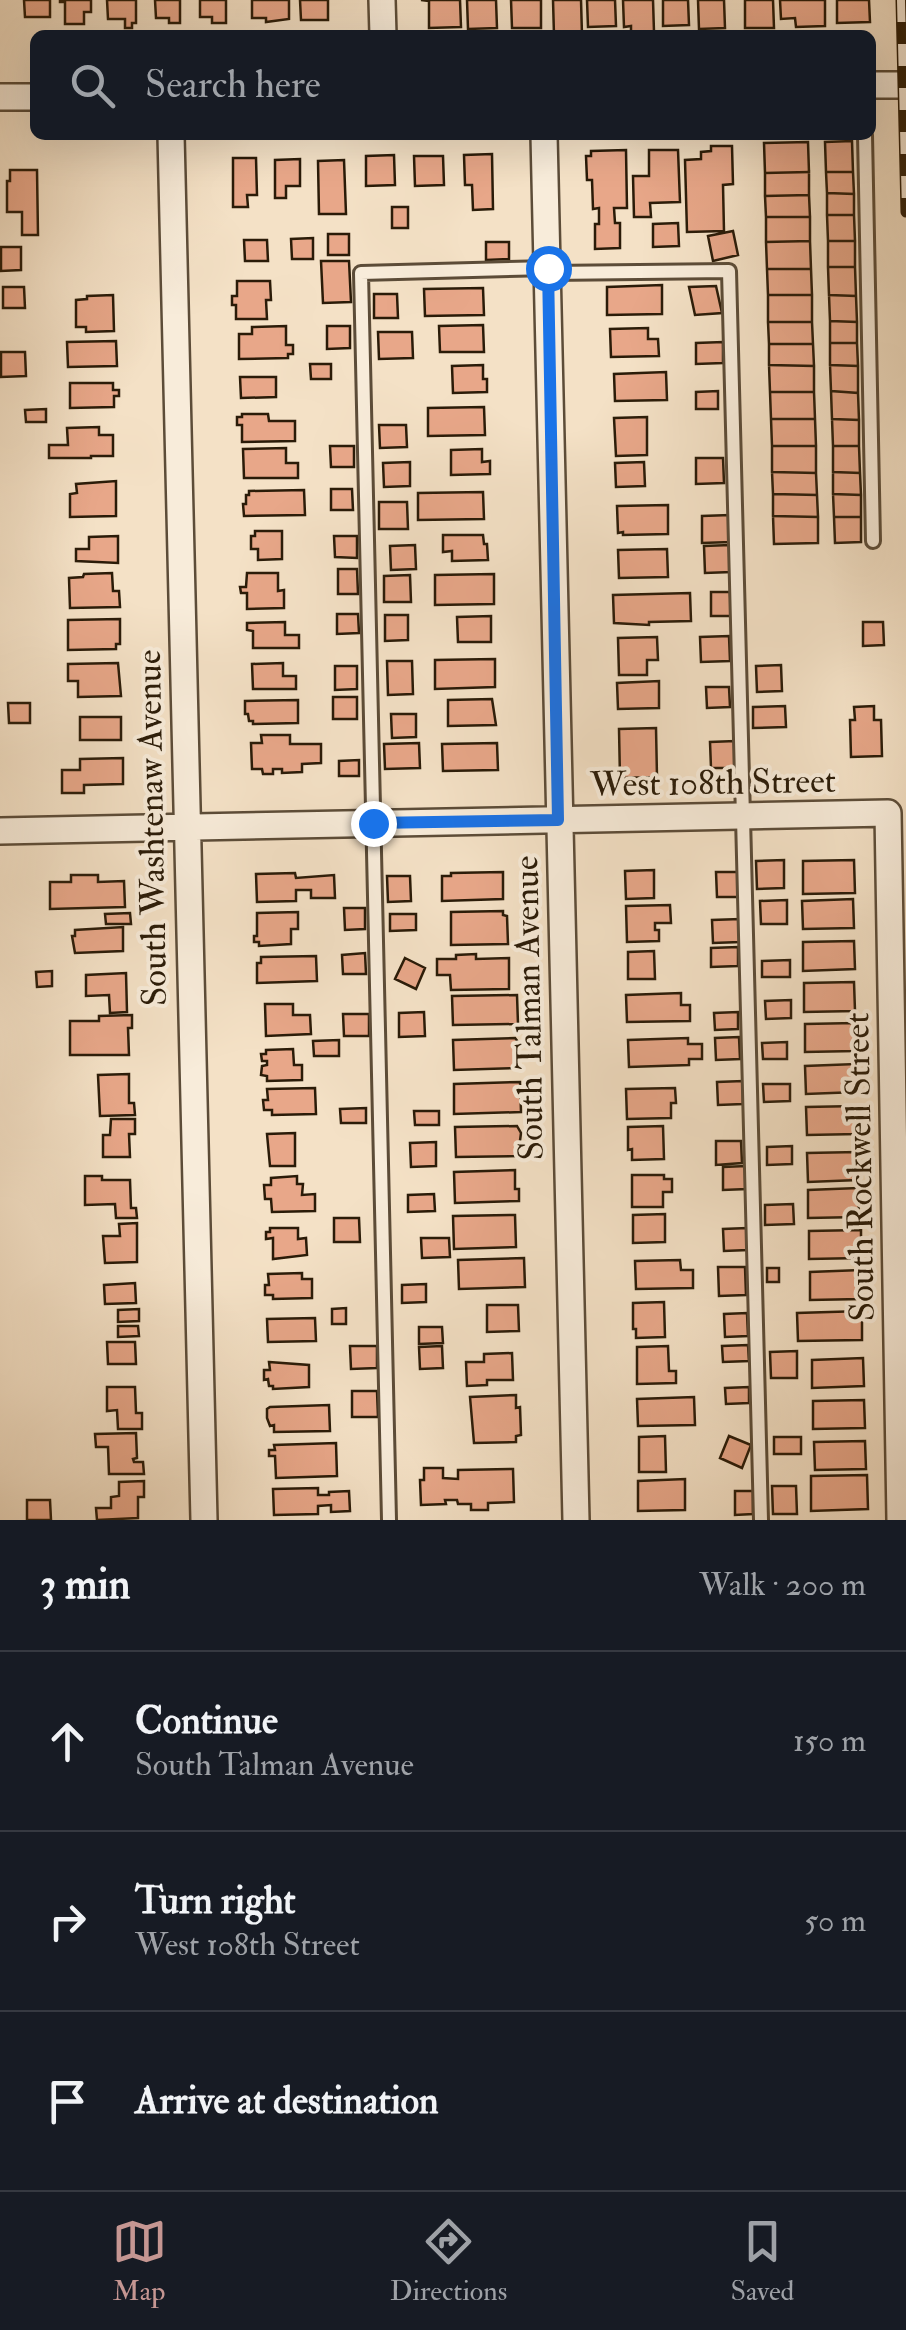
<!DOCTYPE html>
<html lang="en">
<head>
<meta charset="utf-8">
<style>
  :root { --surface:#171b24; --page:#20242c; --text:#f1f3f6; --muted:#9ea1a6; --line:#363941; --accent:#c59692 }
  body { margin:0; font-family:"IM FELL Double Pica",serif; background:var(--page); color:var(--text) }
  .stop { position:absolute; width:30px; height:30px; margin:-22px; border:8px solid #1a73e8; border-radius:50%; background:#fff }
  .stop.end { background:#1a73e8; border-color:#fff; box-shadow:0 2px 10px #0008 }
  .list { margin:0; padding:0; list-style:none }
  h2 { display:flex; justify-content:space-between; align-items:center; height:130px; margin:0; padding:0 40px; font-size:42px }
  h2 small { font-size:32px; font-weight:400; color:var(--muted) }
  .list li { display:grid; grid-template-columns:65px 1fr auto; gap:30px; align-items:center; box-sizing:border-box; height:180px; padding:0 40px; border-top:2px solid var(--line) }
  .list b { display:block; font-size:38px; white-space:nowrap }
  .list p { margin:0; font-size:32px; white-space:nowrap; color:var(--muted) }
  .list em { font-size:32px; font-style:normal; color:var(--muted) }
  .icon { flex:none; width:55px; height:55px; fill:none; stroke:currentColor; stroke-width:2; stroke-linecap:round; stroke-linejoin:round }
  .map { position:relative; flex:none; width:906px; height:1520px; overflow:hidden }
  .search { position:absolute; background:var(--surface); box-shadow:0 10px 40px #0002; left:30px; right:30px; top:30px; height:110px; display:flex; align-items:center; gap:25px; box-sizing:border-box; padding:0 35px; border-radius:15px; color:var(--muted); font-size:38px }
  .sheet { height:670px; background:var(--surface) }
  nav { display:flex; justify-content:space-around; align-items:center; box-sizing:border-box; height:140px; border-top:2px solid var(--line); background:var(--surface); font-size:28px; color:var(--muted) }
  nav a { display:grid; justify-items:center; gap:5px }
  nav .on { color:var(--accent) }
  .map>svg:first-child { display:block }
  .building { fill:#e8a789; stroke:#2a1b08; stroke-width:2.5 }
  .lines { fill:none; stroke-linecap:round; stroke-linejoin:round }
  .lane-casing { stroke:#5c4c38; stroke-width:18 }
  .street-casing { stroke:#5c4c38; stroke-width:30 }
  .lane { stroke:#f8ecda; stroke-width:12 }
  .street { stroke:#f8ecda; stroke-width:25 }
  .rail-casing { stroke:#2a1b08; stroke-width:11 }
  .rail { stroke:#f8ecda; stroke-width:8; stroke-dasharray:22; stroke-linecap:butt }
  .route { stroke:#1a73e8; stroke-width:12 }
  .labels { text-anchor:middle; stroke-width:8; stroke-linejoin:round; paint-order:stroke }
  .street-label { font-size:35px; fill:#2a1b08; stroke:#f8ecda }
</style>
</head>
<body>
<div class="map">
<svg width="906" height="1520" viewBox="0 0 906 1520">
  <rect width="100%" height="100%" fill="#f4e1c6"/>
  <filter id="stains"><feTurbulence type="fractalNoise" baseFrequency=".002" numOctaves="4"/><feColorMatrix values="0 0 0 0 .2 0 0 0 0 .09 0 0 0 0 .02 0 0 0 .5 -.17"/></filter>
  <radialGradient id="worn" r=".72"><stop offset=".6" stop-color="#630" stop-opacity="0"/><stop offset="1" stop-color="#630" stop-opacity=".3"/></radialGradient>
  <path class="building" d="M24,0H50V17H25Z
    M60,0H91V12H84V24H65V2H60Z
    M107,0H136V23H132V28H125V19H108Z
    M155,0H180V23H169V18H156Z
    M200,0H226V23H212V17H200Z
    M252,0H289V19L266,22V18H252Z
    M300,0H328V20H301Z
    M460,0L461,27L429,28V1L421,0Z
    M467,0H496L497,28L468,29Z
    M511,0H541V28H512Z
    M553,0H581L582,35H554Z
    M587,0H615L616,26L588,27Z
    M623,0H653L654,32L631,33V26L624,27Z
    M663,0H688L689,25L663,26Z
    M698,0H724L725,28L699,29Z
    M745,0H773L774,28H745Z
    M780,0H825V26L796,27L795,18L781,19Z
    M837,0H869L870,22L837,23Z
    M852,141L853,172H826L825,142Z
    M808,142L809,172L765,173L764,143Z
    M711,146H732L733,184L723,185L724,231L687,232L685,160L701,159V152L711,151Z
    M626,150L627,208H614L615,223H620V248L595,249V224H599V208L593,209L592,180H587L586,156H591V151Z
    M649,150H678L680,202L650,203L651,217H634L633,176H649Z
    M492,154L493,209L473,210L472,185H465L464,155Z
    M394,155L395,185L366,186V156Z
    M414,156H443L444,185L415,186Z
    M233,158H256L257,195H247L248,207H233Z
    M300,159V186H286V198H275V160Z
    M344,160L346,214H319L318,161Z
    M10,170H37L38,235H22V212H7V181H10Z
    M809,172V195L765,196V173Z
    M826,172H853L854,194L827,193Z
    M827,193L854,194V215H827Z
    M809,195L810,217H766L765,196Z
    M392,207H408V228H392Z
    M827,215H854L855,241H828Z
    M766,217H810V241L766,242Z
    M678,223L679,246L653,247V224Z
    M733,231L738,255L713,261L708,236Z
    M328,234H349V255H328Z
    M313,238V259H292L291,239Z
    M244,240H267L268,261H245Z
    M810,241L811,269H767L766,242Z
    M828,241H855V267H828Z
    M486,242H509V259L486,260Z
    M1,247H21V270L1,271Z
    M321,261H349L351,302L323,303Z
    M828,267H855L856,296L829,295Z
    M767,269H811L812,295H768Z
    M237,281H270L271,300H266L267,319H236V305H232V296H237Z
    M662,285V314L607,315V287Z
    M716,286L722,313L695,315L689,287Z
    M3,287H24L25,308H3Z
    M483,288L484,315L425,316L424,289Z
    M374,294H397L398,318H374Z
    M113,295L114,331L86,332V327H76V300L87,299V296Z
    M768,295H812V322H768Z
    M829,295L856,296L857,322L830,321Z
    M830,321L857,322V343H830Z
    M768,322H812L813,344H769Z
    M483,325L484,352H440L439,326Z
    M286,326V345H293V354H288V358L239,359V334H252V327Z
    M327,326H350V348L327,349Z
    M648,328V339H658L659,356L611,357L610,329Z
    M378,332H412L413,358L379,359Z
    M116,341L117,366L68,367L67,342Z
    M723,342V363L696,364V343Z
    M830,343H857L858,366L830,365Z
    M769,344H813L814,366L769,365Z
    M1,352H25L26,376L1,377Z
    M310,364H331V379H311Z
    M483,365V379H487V392L453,393L452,366Z
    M769,365L814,366V392H770Z
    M830,365L858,366V393L831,391Z
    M666,372L667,400L615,401L614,374Z
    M240,377H276V397L241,398Z
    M70,383H113V390H119V396H114V407L70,408Z
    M718,391V409H696V392Z
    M831,391L858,393L859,420L832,419Z
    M770,392H814L815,419H771Z
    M484,407L485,435L428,436V408Z
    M46,409V422H26L25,410Z
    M242,414H268L269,421H295V441L242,442V425H237V417H242Z
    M647,417V455L616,456L614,418Z
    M771,419H815L816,446H772Z
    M832,419L859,420V446H833Z
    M379,425H406L407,447L380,448Z
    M99,427V435H113V456H91V458H49V445H68L67,428Z
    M330,446H354V467H331Z
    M772,446H816V473L772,472Z
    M833,446H859L860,473L833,472Z
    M286,448V463H298V478H244L243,449Z
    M482,449V462L490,461V474L451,475V450Z
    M696,458H723L724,483L696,484Z
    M410,462V486L384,487L383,463Z
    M644,462L645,486L616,487L615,463Z
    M772,472L816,473L817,495L773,494Z
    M833,472L860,473L861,495L833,494Z
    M116,481V516L70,517V494L77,493L76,484Z
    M331,489H352L353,510H331Z
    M304,490L305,515L244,516L243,504H246V495H249V491Z
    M483,492L484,519L418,520V493Z
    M773,494L817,495L818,517L773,516Z
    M833,494L861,495V517H834Z
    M379,502H407L408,529H379Z
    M668,505V534L623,535V532L618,533L617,506Z
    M730,515L731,542L702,543V516Z
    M773,516L818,517V543L774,544Z
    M834,517H861V542L835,543Z
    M255,531H282V559L258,560V549H251V536H255Z
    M443,535H483L484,544H487L488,560L452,561V551L443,552Z
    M118,536V563L76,561V549H89V537Z
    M334,536H357V558L335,557Z
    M415,545L416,569L391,570L390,546Z
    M730,545L731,572L705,573L704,546Z
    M667,549L668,577L619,578L618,550Z
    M338,569H357L358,594H338Z
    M112,573L113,591H119L120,607L70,608L69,578L83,577L84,574Z
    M247,573H278V591L284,590V608L247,609V593H241L240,587H246Z
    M494,574V604L435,605V575Z
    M410,575L411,602H384V576Z
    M711,592H730L731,616H711Z
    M690,593L691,621L649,622V625L614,623L613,595Z
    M337,614H358L359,633L337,634Z
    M385,615H408V640L385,641Z
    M491,616V642H458L457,617Z
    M120,619V644H116V649L68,650V620Z
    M285,622V635H299V648H253V631L247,630V623Z
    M863,622H883L884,645L863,646Z
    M729,636L730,661L701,662L700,637Z
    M657,637L658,660H647V675H619L618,638Z
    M495,659V687L435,689V660Z
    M387,661H412L413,694L388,695Z
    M118,663L121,696L78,697V681H68V664Z
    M283,663V676H296V689H253L252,664Z
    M781,665L782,691L757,692L756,666Z
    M335,666H357V689L335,690Z
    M659,681V708L618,709L617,683Z
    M706,687H729L730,707L707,708Z
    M333,697H357V719H333Z
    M492,699L496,725L448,726V700Z
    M298,700V723L253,724V721H249L248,714H245V701Z
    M8,703H30V723H9Z
    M785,706L786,727L753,728V707Z
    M874,706V720H881L882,756L851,757L850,720H855L854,707Z
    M391,714H416V737L392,738Z
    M80,717H121V740H80Z
    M656,728L657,777L620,778L619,729Z
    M261,735H290V744H321V763L302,764V772L282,773V769H273V774H263L262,769H252L251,743H262Z
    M735,741V768H711L710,742Z
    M419,743L420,768L385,769L384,744Z
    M497,743L498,770L443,771L442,744Z
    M123,758V784L84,785V793H62V770H80V759Z
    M359,760V776H339V761Z
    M784,860V888L757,889L756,861Z
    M854,860L855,893L803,894V861Z
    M654,870V898L626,899L625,871Z
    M503,872V899L442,901V876H451V873Z
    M716,872H738V897H717Z
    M295,873L296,878L334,875L335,898H311V890H296V901L257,902L256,874Z
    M71,875H98V882L124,881L125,907L50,909V882H71Z
    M387,876H410L411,901L388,902Z
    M853,899L854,928L803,929L802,901Z
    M787,900V924H761L760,901Z
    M670,905L671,923H655V930H659V941L627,942L626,906Z
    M344,908H365V929L345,930Z
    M503,911V915L507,916L508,944L451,945V912Z
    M298,912V929H291V944L259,946V942H254V936H257V913Z
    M130,913L131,924H106L105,914Z
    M390,914H416V930L390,931Z
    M740,919V942L713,943L712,920Z
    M123,927V951L75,953L72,936H75V930Z
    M854,941L855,969L803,971V942Z
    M738,947V966L711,967V948Z
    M654,951L655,979H628V952Z
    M365,953L366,974H343L342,955Z
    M476,954V959L509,958V989L451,990L450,975H437V959H456V955Z
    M316,956L317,981L257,983V963H261V957Z
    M405,958L425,968L416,989L395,979Z
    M790,960V977H762V961Z
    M52,971V986L37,987L36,972Z
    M126,973L127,1012L110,1013L109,995L86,996V975Z
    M854,982L855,1011L804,1012V983Z
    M681,993V1005H690V1021L627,1022L626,995Z
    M517,995L518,1024L453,1025L452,996Z
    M791,1000V1018L766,1019L765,1001Z
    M265,1004H293V1015H310L311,1034L266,1036Z
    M424,1012L425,1036L399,1037V1013Z
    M738,1012V1029L715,1030L714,1013Z
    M343,1014H369V1036H344Z
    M132,1015V1028H128L129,1055H70V1021H99V1016Z
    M855,1023V1051L805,1052V1024Z
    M739,1037L740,1059L716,1060L715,1038Z
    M515,1038L519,1043L515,1068L454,1070L453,1040Z
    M688,1038V1044H702V1059H689V1065L629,1067L628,1040Z
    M339,1040V1056H314L313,1041Z
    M787,1042V1059H763L762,1043Z
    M293,1049L294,1065H302V1080L267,1081V1076L261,1075L262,1066L267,1065V1061H262L261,1054H266V1050Z
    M856,1064L857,1092L806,1094L805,1066Z
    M129,1074V1103H134L135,1115L100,1116L98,1075Z
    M743,1081V1104L718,1105L717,1082Z
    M520,1082L521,1112L454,1114V1084Z
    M763,1084H790V1101L764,1102Z
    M315,1088L316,1114L272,1115V1110H264L263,1100H268L267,1089Z
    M675,1088L676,1103H671V1118L627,1119L626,1089Z
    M857,1106L858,1134L807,1135L806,1107Z
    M366,1108V1123H341L340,1109Z
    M414,1111H439V1125H415Z
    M111,1119H135V1134H129L130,1157H103V1135H110Z
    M517,1126L521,1133L518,1156L456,1157L455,1127Z
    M663,1126L664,1159L632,1160V1149L628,1150V1127Z
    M295,1133V1166H270L267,1134Z
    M716,1141H741L742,1163L716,1165Z
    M436,1142V1166L411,1167L410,1143Z
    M792,1146V1164L767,1165V1147Z
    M858,1152V1180L808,1182L807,1153Z
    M746,1166L747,1189L723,1190V1167Z
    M515,1170V1189H519V1201L455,1203L454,1172Z
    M632,1175H664V1179H672V1192H663V1207H632Z
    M85,1176H102V1180H130L131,1208H136L137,1218H116L115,1204L85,1205Z
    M297,1176V1184H303L302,1195L315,1194V1211L272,1212L271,1199H265L264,1185H271V1178Z
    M858,1188L859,1217L808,1218V1190Z
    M434,1194L435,1211L408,1212V1195Z
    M793,1204L794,1224L765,1225V1205Z
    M665,1214V1242L633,1243V1215Z
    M515,1215L516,1247L454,1249L453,1216Z
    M334,1218H359L360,1242H334Z
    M137,1223V1262L105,1263L103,1236H120L119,1224Z
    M270,1228H298V1239L306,1238L307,1255L273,1259V1238L266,1239V1232H270Z
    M747,1228L748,1250L724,1251L723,1229Z
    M861,1230V1258L809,1259V1231Z
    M421,1238H449L450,1257L422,1258Z
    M524,1258L525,1287L459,1289L458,1260Z
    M680,1260L681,1270H693V1288L636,1289L635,1261Z
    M718,1267H745L746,1295L719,1296Z
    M767,1268H779V1282H767Z
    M861,1270V1299L810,1300V1272Z
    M302,1273V1279H312V1298L273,1299V1295H265V1285H269L268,1274Z
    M135,1283L136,1303L105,1304L104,1285Z
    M426,1284V1302L402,1303V1285Z
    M664,1302L665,1337L636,1338V1329H633V1303Z
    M487,1305H518L519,1331L487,1332Z
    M346,1308V1324H332V1309Z
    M139,1309V1321L118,1322V1310Z
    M862,1311V1340L798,1341L797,1313Z
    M747,1313L748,1336L725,1337L724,1314Z
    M315,1318L316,1341L268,1342L267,1319Z
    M118,1326H138L139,1336L118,1337Z
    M419,1327H442L443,1343L419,1344Z
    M107,1342H135L136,1364H108Z
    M748,1345L749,1361L723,1362L722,1346Z
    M350,1346H377V1368L351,1369Z
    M442,1346L443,1368L420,1369L419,1347Z
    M668,1346L669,1371H676V1383L637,1384V1347Z
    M797,1351V1378H771L770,1352Z
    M512,1353L513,1380H487V1385L467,1386L466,1362H484V1354Z
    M863,1358L864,1386L812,1388V1360Z
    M269,1362L309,1365V1387L273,1389V1386H269L268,1379L264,1380V1370H270Z
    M107,1387H135L136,1413H142V1429H118L117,1410L107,1411Z
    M749,1387V1403L726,1404L725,1388Z
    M352,1391H377L378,1417H352Z
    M516,1395V1408L520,1407L521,1435L516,1436V1442L474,1443L470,1397Z
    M694,1397L695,1425L638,1426L637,1399Z
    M864,1400L865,1428L813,1429V1401Z
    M329,1405L330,1431L274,1432V1425L270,1426L267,1418V1409L270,1407Z
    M136,1433L137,1458L133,1459L134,1462H143L144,1474H109L108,1447H96L95,1434Z
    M665,1436L666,1472H639V1437Z
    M729,1436L751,1445L742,1468L720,1458Z
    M774,1437H801V1454H774Z
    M865,1441L866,1469L815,1470L814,1442Z
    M336,1443L337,1476L276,1478L275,1456H269V1450H275L274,1445Z
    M424,1468H443V1478L458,1479V1470L513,1469L514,1502L488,1503V1510H471V1504H458L457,1500H445L446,1504L421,1505L420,1480H424Z
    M867,1475L868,1509L811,1511V1476Z
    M685,1479V1510L638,1511V1481Z
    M144,1481V1497H138V1518L97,1520L96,1508H111V1497L119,1496V1482Z
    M772,1486H796L797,1514H773Z
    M318,1488V1495H329V1492L349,1491L350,1511L331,1512V1505L318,1506V1514L274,1515L273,1489Z
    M735,1491H753V1514L735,1515Z
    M27,1500H50L51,1520H27Z"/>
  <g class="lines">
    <defs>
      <path id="lane" d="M865,135L873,541
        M549,273L729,271L761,1520
        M389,1520L361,273L549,268"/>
      <path id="street" d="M382,0L383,35
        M871,85H906
        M0,97H35
        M171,135L204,1520
        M544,135L576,1520
        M0,831L888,813L900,1520"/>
    </defs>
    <use href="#lane" class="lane-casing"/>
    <use href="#street" class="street-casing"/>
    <use href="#lane" class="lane"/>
    <use href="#street" class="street"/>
    <defs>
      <path id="rail" d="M901,0L906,212"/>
    </defs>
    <use href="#rail" class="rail-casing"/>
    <use href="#rail" class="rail"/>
  </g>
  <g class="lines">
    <path class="route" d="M373,823L558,820L548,268"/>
  </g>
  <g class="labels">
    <g class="street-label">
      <text transform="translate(713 782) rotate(-1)" y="12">West 108th Street</text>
      <text transform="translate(151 828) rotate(-91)" y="12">South Washtenaw Avenue</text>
      <text transform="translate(528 1008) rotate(-91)" y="12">South Talman Avenue</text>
      <text transform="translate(859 1167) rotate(-91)" y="12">South Rockwell Street</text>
    </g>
  </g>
  <rect width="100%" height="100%" filter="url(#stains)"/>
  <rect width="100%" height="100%" fill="url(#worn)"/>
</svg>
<div class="stop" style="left:548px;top:268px"></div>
<div class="stop end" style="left:373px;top:823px"></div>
<div class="search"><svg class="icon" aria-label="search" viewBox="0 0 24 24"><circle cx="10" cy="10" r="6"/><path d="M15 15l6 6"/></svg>Search here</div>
</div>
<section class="sheet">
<h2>3 min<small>Walk · 200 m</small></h2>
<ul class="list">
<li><svg class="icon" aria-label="ahead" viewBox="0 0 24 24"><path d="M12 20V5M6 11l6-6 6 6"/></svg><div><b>Continue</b><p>South Talman Avenue</p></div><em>150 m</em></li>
<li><svg class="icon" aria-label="right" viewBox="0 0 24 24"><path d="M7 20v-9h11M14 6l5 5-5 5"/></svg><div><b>Turn right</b><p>West 108th Street</p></div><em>50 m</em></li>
<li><svg class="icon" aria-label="arrive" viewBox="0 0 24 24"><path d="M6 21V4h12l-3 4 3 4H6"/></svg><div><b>Arrive at destination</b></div></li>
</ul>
</section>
<nav>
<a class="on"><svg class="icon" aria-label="map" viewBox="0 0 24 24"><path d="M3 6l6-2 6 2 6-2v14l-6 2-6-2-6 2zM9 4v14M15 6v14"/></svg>Map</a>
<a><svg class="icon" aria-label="directions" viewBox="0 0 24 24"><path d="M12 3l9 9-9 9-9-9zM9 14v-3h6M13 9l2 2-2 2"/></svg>Directions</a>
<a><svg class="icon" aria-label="saved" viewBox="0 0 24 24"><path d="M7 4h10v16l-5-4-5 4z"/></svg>Saved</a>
</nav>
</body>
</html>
